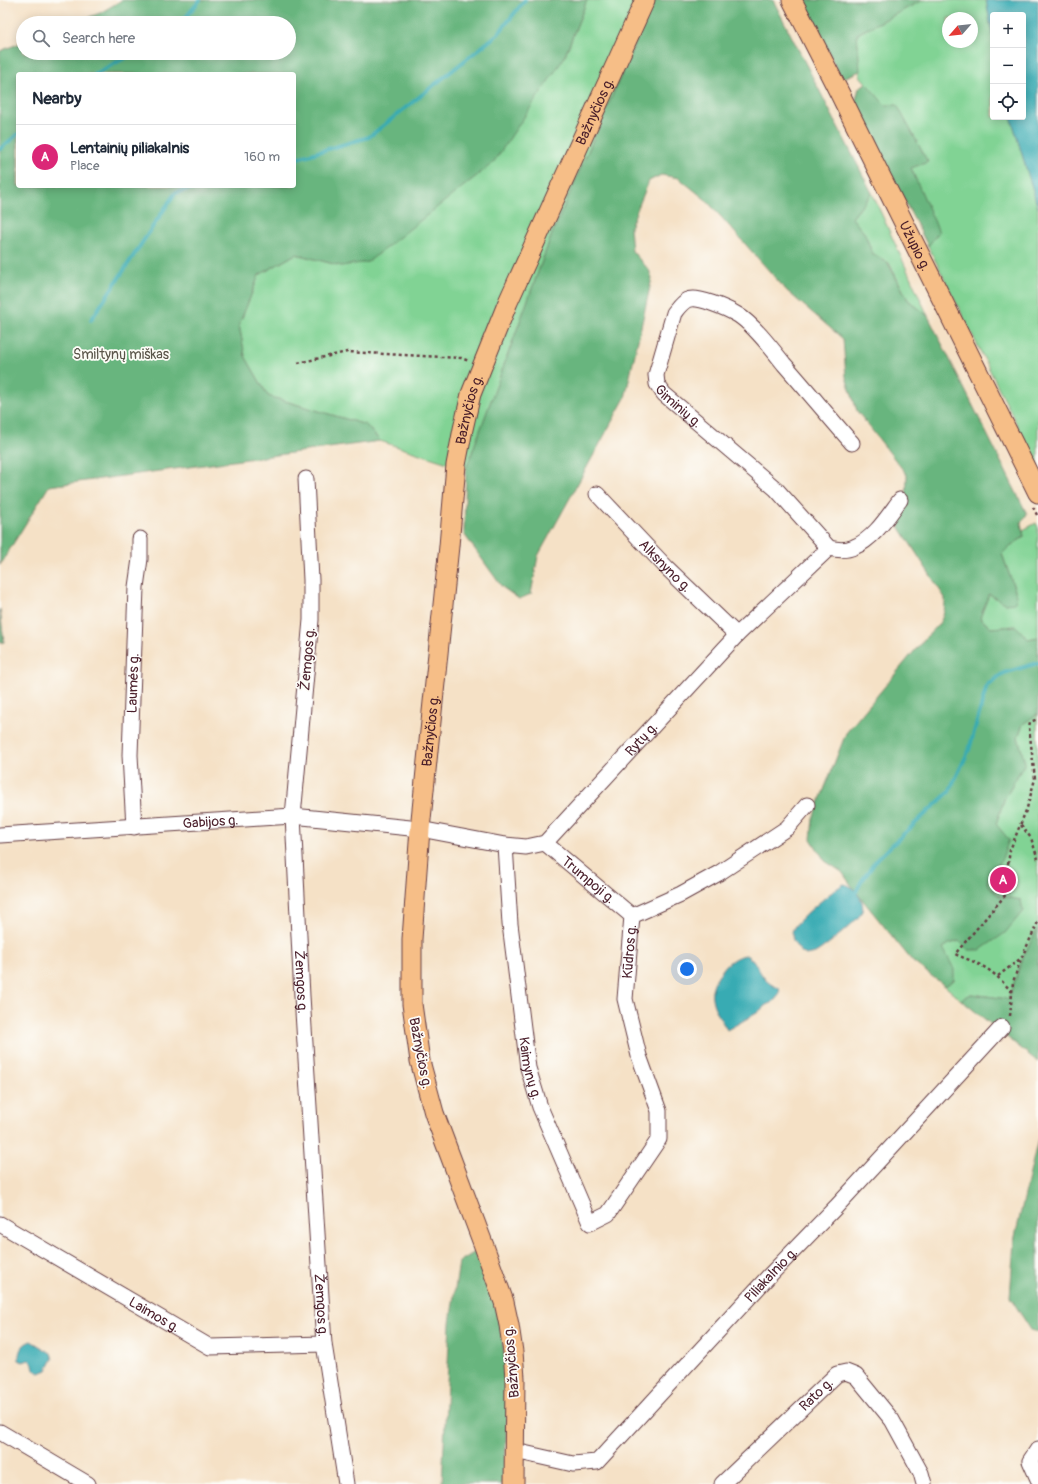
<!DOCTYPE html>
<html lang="en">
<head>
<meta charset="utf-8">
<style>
  :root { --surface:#fff; --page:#f2f2f3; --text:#1f2937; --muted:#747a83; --line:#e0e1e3; --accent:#db2777 }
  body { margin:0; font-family:Pangolin,sans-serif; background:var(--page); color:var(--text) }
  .controls { position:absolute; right:12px; top:12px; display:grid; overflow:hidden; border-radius:4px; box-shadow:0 2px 10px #0003 }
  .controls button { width:36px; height:36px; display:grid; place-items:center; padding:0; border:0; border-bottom:1px solid var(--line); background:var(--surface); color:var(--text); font:20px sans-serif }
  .compass { position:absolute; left:942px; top:12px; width:36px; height:36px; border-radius:50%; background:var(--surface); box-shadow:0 2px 10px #0003; rotate:242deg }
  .you { position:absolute; left:687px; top:969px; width:14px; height:14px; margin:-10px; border:3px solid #fff; border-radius:50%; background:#1a73e8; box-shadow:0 0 0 6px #1a73e833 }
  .badge { display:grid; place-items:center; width:26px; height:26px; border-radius:50%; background:var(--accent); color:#fff; font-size:13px; font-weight:700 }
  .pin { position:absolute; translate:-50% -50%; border:2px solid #fff; box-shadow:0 1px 4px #0006 }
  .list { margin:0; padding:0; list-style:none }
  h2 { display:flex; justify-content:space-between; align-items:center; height:52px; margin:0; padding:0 16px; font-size:17px }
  h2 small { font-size:13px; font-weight:400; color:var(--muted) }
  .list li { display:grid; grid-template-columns:26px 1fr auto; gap:12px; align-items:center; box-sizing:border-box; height:64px; padding:0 16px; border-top:1px solid var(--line) }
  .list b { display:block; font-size:15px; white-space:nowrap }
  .list p { margin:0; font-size:13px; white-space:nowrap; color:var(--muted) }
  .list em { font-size:13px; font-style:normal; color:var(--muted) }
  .icon { flex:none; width:22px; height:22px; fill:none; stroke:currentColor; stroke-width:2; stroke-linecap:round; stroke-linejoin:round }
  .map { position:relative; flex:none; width:1038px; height:1484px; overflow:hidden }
  .search { position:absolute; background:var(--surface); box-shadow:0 2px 10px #0003; left:16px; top:16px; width:280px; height:44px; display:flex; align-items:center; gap:10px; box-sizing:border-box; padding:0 14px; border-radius:22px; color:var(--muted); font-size:15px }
  .panel { position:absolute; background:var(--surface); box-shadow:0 2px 10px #0003; left:16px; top:72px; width:280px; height:116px; border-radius:4px }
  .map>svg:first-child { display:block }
  .green { fill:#81d394; stroke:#667960; fill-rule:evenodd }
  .forest { fill:#68b57e; stroke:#596a54; fill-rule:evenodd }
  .water { fill:#39abb3; stroke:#42656f }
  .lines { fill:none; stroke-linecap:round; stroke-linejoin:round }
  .stream { stroke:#39abb3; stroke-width:4 }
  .minor-casing { stroke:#643c42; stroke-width:17 }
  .major-casing { stroke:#643c42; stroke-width:21 }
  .path { stroke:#643c42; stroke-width:2.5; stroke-dasharray:3 3; stroke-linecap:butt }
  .minor { stroke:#fff; stroke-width:15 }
  .major { stroke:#f6be87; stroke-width:19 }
  .labels { text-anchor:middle; stroke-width:3.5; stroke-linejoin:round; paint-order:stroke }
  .street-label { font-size:14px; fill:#4a1f2b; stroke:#fdfcf7 }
  .park-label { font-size:14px; fill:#5a554a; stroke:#fdfcf7 }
</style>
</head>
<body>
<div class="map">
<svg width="1038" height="1484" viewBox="0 0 1038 1484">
  <rect width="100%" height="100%" fill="#fdfcf7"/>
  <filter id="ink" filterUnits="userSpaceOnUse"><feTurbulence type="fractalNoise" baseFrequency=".025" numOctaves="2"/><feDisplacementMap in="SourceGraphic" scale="8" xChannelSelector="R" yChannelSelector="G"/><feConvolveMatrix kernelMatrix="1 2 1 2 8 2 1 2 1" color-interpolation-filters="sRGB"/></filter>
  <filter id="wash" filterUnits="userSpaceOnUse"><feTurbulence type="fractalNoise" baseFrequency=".012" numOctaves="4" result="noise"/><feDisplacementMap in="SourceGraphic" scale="16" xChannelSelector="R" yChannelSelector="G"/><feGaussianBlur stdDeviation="0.9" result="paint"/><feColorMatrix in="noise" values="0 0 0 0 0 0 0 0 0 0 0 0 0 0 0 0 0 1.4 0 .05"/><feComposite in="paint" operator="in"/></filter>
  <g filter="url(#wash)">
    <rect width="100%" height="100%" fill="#f5e1c6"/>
    <path class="green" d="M587,0H654L552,234L466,469L380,441L366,425L268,396L245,356L239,325L259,275L296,254L341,266L564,58Z
      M923,0H986L993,39V117H1011L1038,208V467L928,246L855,104L859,88L866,83L860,76L857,34ZM948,18H972V42H948Z
      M872,193L928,316L908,300L889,263L872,253L865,234L852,218Z
      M1036,523L1038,527V637L1028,639L1015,626L991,628L980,618L989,594L1006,604L1017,596L1002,554L1010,546L1024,537L1023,530Z
      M1037,714L1038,928L1025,953L1008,999L971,994L961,1000L945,986L954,980L943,948L949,944L960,941L1021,900L999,896L987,883L991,873L1001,861L996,824L1005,797L1025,763L1018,737L1023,724Z"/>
    <path class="forest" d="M122,0H587L564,58L493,163L368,262L341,266L296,254L259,275L239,325L245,356L268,396L366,425L380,441L49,486L0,565V51L23,42V53H289V23H73L100,13ZM18,74H294V186H18Z
      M654,0H773L872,193L852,218L865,234L872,253L888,263L908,300L928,316L1027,514L1021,523L1024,537L1010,546L1002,554L1017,596L1015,603L1006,604L989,594L980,618L991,628L1016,626L1028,639L1038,637V716L1037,714L1023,724L1018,737L1025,763L1005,797L996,824L1009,840L1001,861L991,873L987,883L999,896L1021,900L1023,911L1005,933L980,950H968L959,941L949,944L943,948L954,969V980L945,986L913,962L856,892L842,872L825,861L811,839L813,818L846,733L926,637C941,624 945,617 945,598L895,520L906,501L907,475L857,411L846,377L843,339L787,291L706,200L679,178L661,175L649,181L630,227L632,251L649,270L652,278L625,398L538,556L531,594L519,599L502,587L464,534L466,469L552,234Z
      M804,0H923L857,34L860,71L841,79Z
      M866,83L885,105H897L928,162L911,168L939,232L928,246L855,104L859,88Z
      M0,609L4,642L0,643Z
      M1038,928V1062L961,1000L971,994L1008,999L1025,953Z
      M1038,1139V1332L1031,1330L1010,1297L1014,1241Z
      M475,1252C482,1269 490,1286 495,1304C511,1362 506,1424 505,1484H442L450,1323L459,1262Z"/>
    <path class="water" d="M986,0H1038V208L1011,117H1023V15H993V39Z
      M844,884C852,886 854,889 858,895C862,900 864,906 862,912C859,920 823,949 815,953C813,954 809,954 806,955C798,951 789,939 793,929C797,920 834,889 844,884Z
      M746,955C762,965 758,981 779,988L780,994L773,1002L766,1005L757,1013L727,1030C713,1006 703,993 723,969C729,961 737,956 746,955Z
      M31,1341L51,1353L53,1359L47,1370L40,1373L34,1370L33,1364L29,1360L23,1362L19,1360C18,1351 22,1344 31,1341Z"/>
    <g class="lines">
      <path class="stream" d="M181,23L200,0
        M95,74L134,53
        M0,149L18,134
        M294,159L369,137L498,34L525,0
        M91,320L175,193L200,186
        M856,892L861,882L878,858L949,792L969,750L987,685L1004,673L1038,663"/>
    </g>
  </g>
  <g filter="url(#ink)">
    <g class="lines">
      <defs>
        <g id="minor">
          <path id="s1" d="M852,443C829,417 807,390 784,364C772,349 754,325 738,315C728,309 697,295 687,300C681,303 678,308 674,313L656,375L657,384L664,394L776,489L829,548C837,550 846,551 854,547C874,539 888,516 900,500"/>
          <path id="s2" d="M306,479L311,580V620L293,816L302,996L324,1344L346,1484"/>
          <path id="s3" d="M597,494L667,568L737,635"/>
          <path id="s4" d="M134,827L130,755L136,587L140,559V539"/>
          <path id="s5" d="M0,835L293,816L420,829L505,845L526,847L545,843L737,635L829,548"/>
          <path id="s6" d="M545,843L632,916"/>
          <path id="s7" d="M505,845L510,924L528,1068L540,1107L590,1223L608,1214L659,1139V1111L639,1056L625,999L632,916L681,894L719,873L787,828L807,805"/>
          <path id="s8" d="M0,1224L210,1347L324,1344"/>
          <path d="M0,1432L88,1484"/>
          <path d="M1038,1449L1030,1461L1038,1479"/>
          <path id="s9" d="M515,1451L573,1464L597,1462L768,1277L836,1207L1002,1027"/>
          <path id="s10" d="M722,1484L837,1374L846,1372L856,1376L892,1420L921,1473L924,1484"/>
        </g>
        <g id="major">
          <path id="s11" d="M792,0L840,94L1038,493"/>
          <path id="s12" d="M514,1484L515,1378L513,1352L509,1325L504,1302L484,1246L434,1113L420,1061L412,1004V939L420,829L449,546L456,465L463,429L471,394L508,302L645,0"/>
        </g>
      </defs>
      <use href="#minor" class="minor-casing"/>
      <use href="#major" class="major-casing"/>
      <path class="path" d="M298,363L347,352L461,358L469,361
        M1033,507L1038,517
        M1021,825L1031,838L1038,859
        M998,976L1020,959
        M1012,992C1002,981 992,970 978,964C971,960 963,958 955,954L1008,892L1012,880L1008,864L1010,850L1027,808L1035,779L1029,727L1030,722L1038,719
        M1010,1016L1013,982L1021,959L1038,922"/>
      <use href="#minor" class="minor"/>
      <use href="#major" class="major"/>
    </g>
  </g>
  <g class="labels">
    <g class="street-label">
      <text dy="5" stroke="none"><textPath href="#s12" startOffset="1418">Bažnyčios g.</textPath></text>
      <text dy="5" stroke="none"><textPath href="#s11" startOffset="275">Užupio g.</textPath></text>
      <text dy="5" stroke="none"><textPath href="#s1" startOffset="349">Giminių g.</textPath></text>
      <text dy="5" stroke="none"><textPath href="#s12" startOffset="1094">Bažnyčios g.</textPath></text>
      <text dy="5" stroke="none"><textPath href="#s3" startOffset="99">Alksnyno g.</textPath></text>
      <text transform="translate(307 659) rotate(-85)" y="5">Žemgos g.</text>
      <text dy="5" stroke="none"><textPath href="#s4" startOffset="144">Laumės g.</textPath></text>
      <text dy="5" stroke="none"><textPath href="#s12" startOffset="770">Bažnyčios g.</textPath></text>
      <text dy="5" stroke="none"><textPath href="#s5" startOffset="690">Rytų g.</textPath></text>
      <text dy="5" stroke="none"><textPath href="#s5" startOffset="211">Gabijos g.</textPath></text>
      <text dy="5" stroke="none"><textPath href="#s6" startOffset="57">Trumpoji g.</textPath></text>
      <text dy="5" stroke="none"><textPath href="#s7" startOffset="695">Kūdros g.</textPath></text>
      <text dy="5" stroke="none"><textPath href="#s2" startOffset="504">Žemgos g.</textPath></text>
      <text transform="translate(421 1053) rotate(79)" y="5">Bažnyčios g.</text>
      <text dy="5" stroke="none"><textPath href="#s7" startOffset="225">Kaimynų g.</textPath></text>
      <text dy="5" stroke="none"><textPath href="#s9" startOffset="339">Piliakalnio g.</textPath></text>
      <text dy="5" stroke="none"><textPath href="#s2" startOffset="828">Žemgos g.</textPath></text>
      <text dy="5" stroke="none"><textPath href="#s8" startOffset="179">Laimos g.</textPath></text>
      <text transform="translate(511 1362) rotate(-95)" y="5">Bažnyčios g.</text>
      <text dy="5" stroke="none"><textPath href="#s10" startOffset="130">Rato g.</textPath></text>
    </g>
    <g class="park-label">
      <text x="121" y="359">Smiltynų miškas</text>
    </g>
  </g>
</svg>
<div class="controls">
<button>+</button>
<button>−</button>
<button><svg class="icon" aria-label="locate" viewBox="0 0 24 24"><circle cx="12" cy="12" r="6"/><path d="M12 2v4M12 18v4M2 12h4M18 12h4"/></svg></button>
</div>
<svg class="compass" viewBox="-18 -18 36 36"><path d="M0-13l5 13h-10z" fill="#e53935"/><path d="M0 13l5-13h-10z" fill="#747a83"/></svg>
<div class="you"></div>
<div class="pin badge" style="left:1003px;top:880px">A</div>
<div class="search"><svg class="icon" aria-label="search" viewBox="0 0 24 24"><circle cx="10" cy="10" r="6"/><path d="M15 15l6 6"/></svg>Search here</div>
<section class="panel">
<h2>Nearby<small></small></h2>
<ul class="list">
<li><span class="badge">A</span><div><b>Lentainių piliakalnis</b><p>Place</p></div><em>160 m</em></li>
</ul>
</section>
</div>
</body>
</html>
